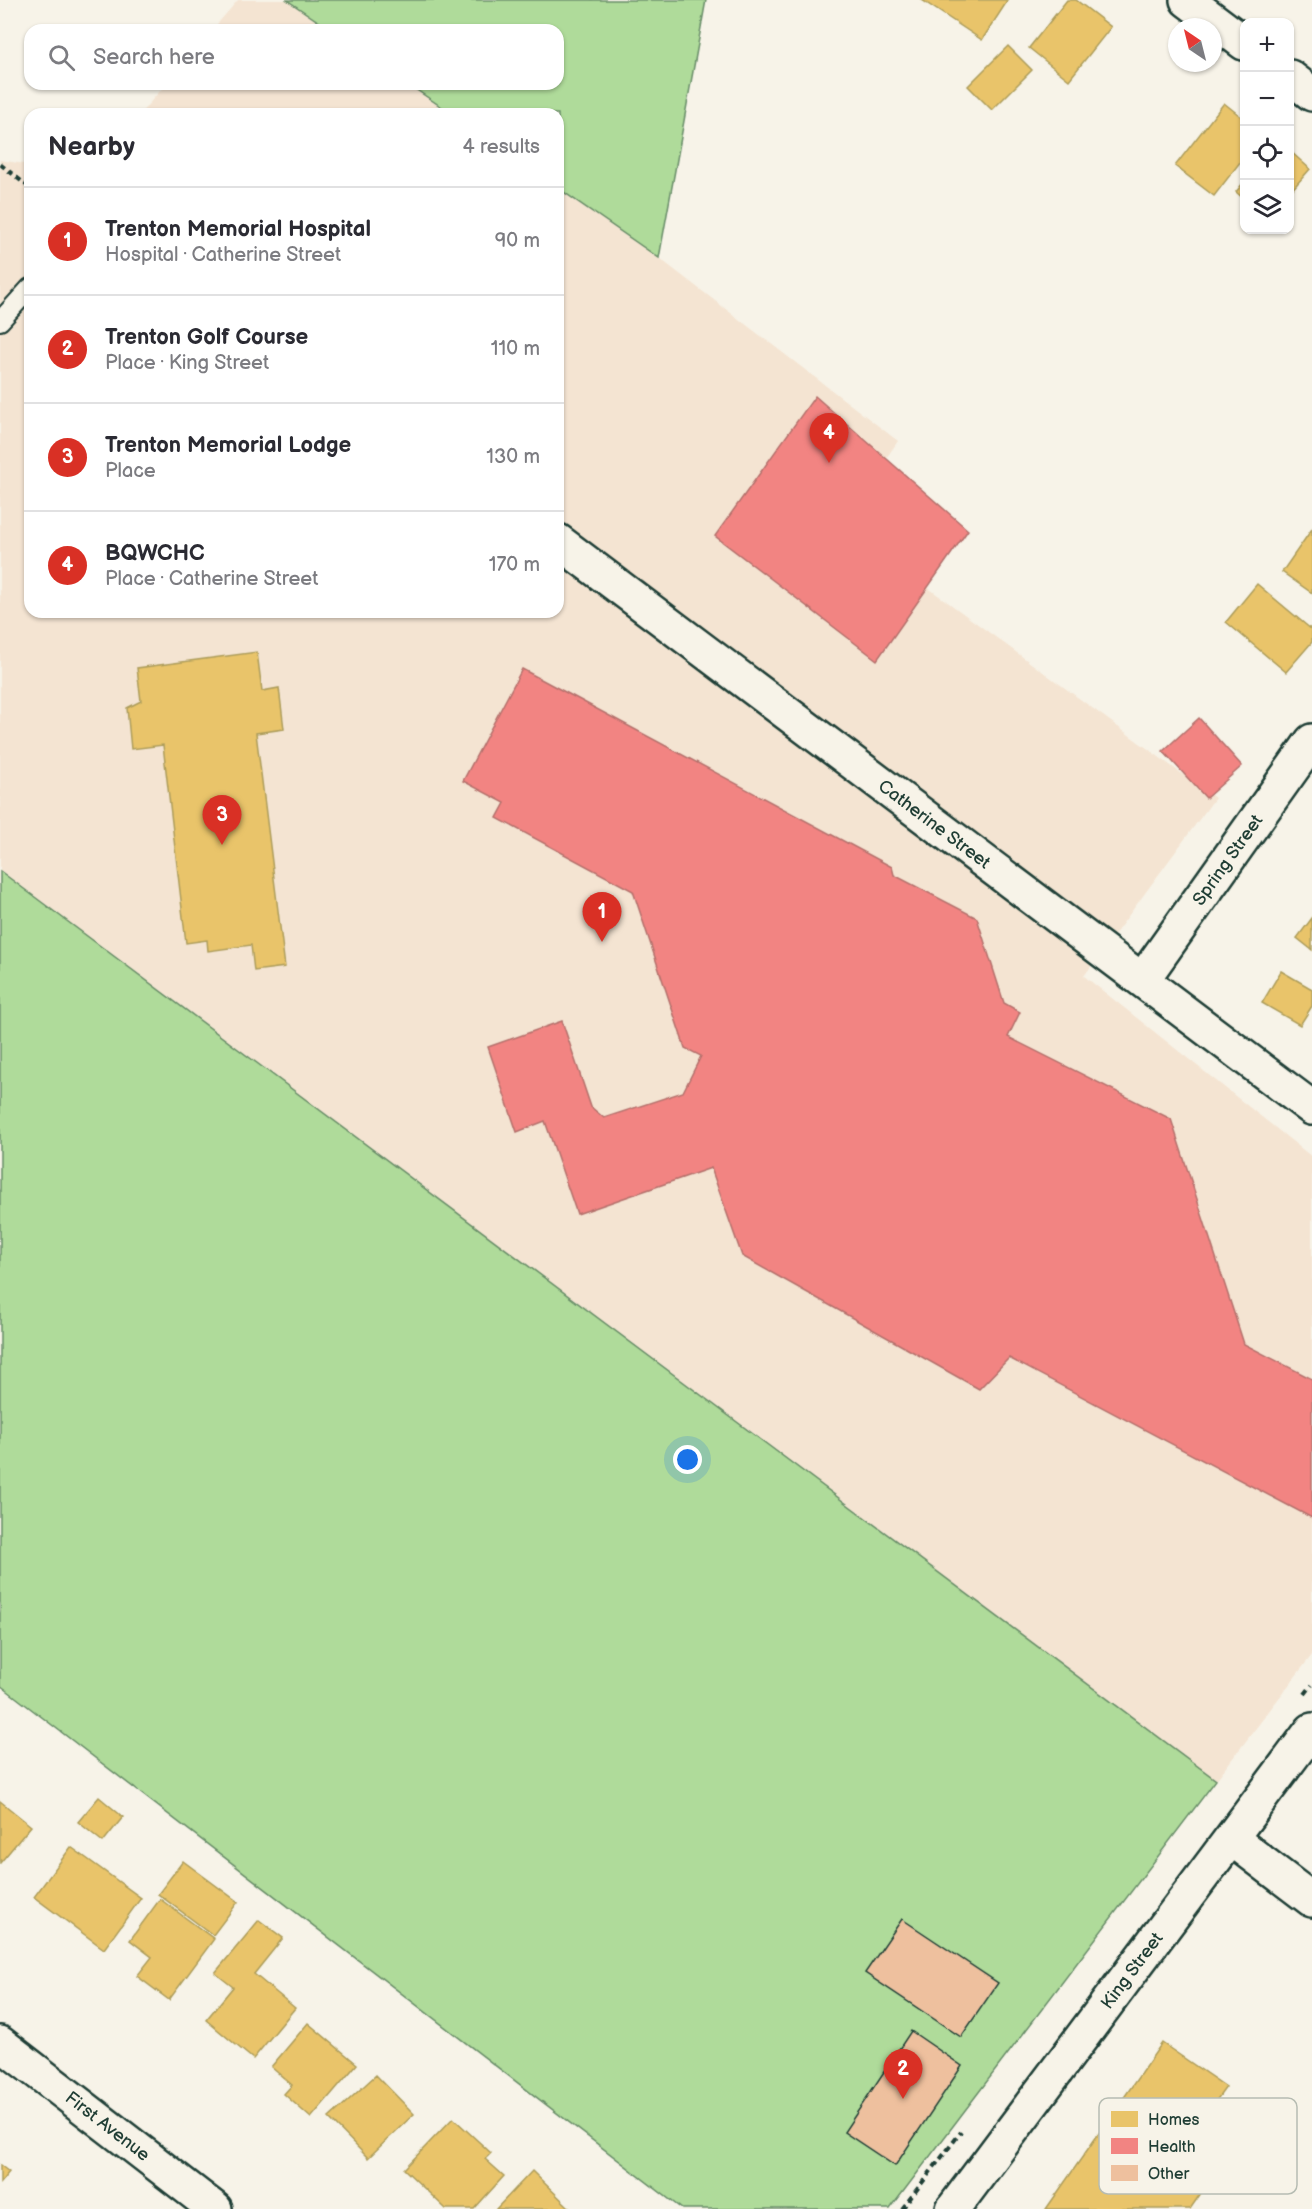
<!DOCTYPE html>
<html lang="en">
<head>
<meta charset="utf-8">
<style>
  :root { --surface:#fff; --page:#f7f7f7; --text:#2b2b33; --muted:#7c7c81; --line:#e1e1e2; --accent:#d93025 }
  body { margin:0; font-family:"Balsamiq Sans",sans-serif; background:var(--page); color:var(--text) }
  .controls { position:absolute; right:18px; top:18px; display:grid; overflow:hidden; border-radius:12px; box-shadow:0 2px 4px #0004 }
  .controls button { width:54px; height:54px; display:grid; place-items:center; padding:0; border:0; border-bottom:2px solid var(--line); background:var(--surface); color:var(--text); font:30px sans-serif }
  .compass { position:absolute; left:1168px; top:18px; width:54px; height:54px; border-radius:50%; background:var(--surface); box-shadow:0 2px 4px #0004; rotate:325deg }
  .you { position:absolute; left:688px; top:1460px; width:21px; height:21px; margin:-15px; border:4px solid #fff; border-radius:50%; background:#1a73e8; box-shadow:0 0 0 9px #1a73e833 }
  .badge { display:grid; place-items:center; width:39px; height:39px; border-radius:50%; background:var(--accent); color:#fff; font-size:20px; font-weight:700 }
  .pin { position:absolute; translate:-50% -50px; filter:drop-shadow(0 2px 3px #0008) }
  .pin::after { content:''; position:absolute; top:32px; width:21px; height:18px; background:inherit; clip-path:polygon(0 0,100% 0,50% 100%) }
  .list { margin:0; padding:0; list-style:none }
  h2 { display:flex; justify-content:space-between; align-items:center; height:78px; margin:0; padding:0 24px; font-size:26px }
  h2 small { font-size:20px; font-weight:400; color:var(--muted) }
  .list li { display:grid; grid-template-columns:39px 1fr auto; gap:18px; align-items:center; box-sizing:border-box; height:108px; padding:0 24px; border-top:2px solid var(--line) }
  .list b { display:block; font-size:22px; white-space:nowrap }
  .list p { margin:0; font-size:20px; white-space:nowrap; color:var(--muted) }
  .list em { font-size:20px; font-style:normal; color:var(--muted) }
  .icon { flex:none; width:33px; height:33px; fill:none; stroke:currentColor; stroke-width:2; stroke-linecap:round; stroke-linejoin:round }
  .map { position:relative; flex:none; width:1312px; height:2209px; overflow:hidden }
  .search { position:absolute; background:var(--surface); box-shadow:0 2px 4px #0004; left:24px; top:24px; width:540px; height:66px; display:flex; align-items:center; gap:15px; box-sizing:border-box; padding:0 21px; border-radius:18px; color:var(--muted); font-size:22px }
  .panel { position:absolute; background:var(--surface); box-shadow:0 2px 4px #0004; left:24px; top:108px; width:540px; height:510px; border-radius:18px }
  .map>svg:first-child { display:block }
  .built { fill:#f4e4d2 }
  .green { fill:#afdb9a; stroke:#678c67; stroke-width:1.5 }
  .homes { fill:#e9c46a; stroke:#ac9c5a; stroke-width:1.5 }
  .health { fill:#f28482; stroke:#b36f6b; stroke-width:1.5 }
  .building { fill:#eec09e; stroke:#1f3d34; stroke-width:1.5 }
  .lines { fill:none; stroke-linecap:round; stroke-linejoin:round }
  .lane-casing { stroke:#1f3d34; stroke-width:22 }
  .street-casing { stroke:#1f3d34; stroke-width:38 }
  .secondary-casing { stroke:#1f3d34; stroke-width:38 }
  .path { stroke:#1f3d34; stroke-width:4; stroke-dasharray:6 4.5; stroke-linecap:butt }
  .lane { stroke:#f7f3e8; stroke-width:18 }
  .street { stroke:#f7f3e8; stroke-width:33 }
  .secondary { stroke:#f7f3e8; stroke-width:33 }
  .labels { text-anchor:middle; stroke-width:6; stroke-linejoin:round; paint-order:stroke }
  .street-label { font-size:18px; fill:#1f3d34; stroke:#f7f3e8 }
  .key { fill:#f7f3e8; stroke:#b6bcb2; stroke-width:1.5 }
  .key-label { font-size:16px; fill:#1f3d34 }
</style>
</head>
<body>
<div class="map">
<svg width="1312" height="2209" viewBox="0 0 1312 2209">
  <rect width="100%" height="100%" fill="#f7f3e8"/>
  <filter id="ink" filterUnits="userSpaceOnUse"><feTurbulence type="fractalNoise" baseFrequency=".0167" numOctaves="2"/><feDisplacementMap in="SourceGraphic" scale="12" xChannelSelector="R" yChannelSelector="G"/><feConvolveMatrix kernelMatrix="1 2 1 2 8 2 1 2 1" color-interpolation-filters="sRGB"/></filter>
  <g filter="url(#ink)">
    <path class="built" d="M238,0H287L331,30H212Z
      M166,84H408L452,114H140Z
      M0,160L30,165V612H558V188L659,258L898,441L841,524L1215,798L1084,976L1312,1157V1655L1216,1780L0,871Z"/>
    <path class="green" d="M287,0H706L659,258L558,188V114H452L408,84H558V30H331Z
      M0,871L1216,1780L890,2209H682L0,1685Z"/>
    <path class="homes" d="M922,0H1008L982,40Z
      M1067,0H1076L1111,27L1069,80L1029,48Z
      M1008,46L1032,70L992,110L968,86Z
      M1224,103L1244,119V157L1214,196L1175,166Z
      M1290,151L1310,169L1290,192Z
      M1244,182V199L1236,192Z
      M1312,529V593L1282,572Z
      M1257,584L1312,630V642L1286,672L1226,622Z
      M257,652L262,691L279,688L284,729L256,733L285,967L254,971L251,945L208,951L207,940L186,943L163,745L131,749L127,708L141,701L137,668Z
      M1312,918V950L1297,938Z
      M1281,971L1312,989V1006L1300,1025L1262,1003Z
      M99,1797L123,1817L103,1842L78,1822Z
      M0,1801L31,1826L0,1863Z
      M71,1847L141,1898L104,1949L34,1897Z
      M183,1861L238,1902L213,1935L158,1894Z
      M160,1899L214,1939L169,2000L137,1976L152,1957L130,1940Z
      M259,1920L283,1938L254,1974L295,2008L253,2059L206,2020L233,1987L215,1973Z
      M308,2023L357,2064L311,2118L284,2094L292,2085L271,2067Z
      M1162,2043L1226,2087L1173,2161L1206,2186L1190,2209H1046Z
      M376,2075L414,2114L368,2158L329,2118Z
      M453,2118L491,2153L485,2159L504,2176L474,2209H446L404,2169Z
      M0,2165L9,2172L0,2183Z
      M532,2171L571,2209H496Z"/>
    <path class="health" d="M815,396L968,530L877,660L715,536Z
      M522,669L892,867L894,875L977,918L1004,1003L1020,1012L1008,1037L1171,1119L1244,1344L1312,1379V1518L1009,1358L979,1389L742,1256L711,1168L577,1214L545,1121L517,1132L488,1047L562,1021L591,1107L604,1118L683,1092L701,1056L685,1048L633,891L497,818L505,803L463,781Z
      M1199,718L1242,766L1206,798L1163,751Z"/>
    <path class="building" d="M902,1919L998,1983L961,2037L865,1973Z
      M911,2031L962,2066L895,2166L844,2132Z"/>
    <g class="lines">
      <defs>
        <path id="lane" d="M0,321L30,288"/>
        <g id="street">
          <path d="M1187,0L1244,43"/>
          <path d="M1290,77L1312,94"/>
          <path id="s1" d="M558,541L1312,1108"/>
          <path id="s2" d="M1143,979L1312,741"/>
          <path d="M1232,1839L1312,1900"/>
          <path id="s3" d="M0,2043L215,2209"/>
        </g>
        <g id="secondary">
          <path id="s4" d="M953,2209L1312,1730"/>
        </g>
      </defs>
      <use href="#lane" class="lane-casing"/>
      <use href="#street" class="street-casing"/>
      <use href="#secondary" class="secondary-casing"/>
      <path class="path" d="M0,164L30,188
        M1305,1694L1312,1685
        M902,2209L961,2132"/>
      <use href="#lane" class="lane"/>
      <use href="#street" class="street"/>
      <use href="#secondary" class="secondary"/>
    </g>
  </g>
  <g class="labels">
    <g class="street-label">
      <text dy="6" stroke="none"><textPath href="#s1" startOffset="471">Catherine Street</textPath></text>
      <text dy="6" stroke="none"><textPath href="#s2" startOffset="146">Spring Street</textPath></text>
      <text dy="6" stroke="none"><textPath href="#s4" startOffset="298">King Street</textPath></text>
      <text dy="6" stroke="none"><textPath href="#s3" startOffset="136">First Avenue</textPath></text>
    </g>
  </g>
  <rect x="1099" y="2098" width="198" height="96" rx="9" class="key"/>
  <rect x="1111" y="2111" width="27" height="16" fill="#e9c46a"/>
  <rect x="1111" y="2138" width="27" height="16" fill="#f28482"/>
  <rect x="1111" y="2165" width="27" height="16" fill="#eec09e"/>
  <g class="key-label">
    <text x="1148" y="2125">Homes</text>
    <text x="1148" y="2152">Health</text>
    <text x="1148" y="2179">Other</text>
  </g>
</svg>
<div class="controls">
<button>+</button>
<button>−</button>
<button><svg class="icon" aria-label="locate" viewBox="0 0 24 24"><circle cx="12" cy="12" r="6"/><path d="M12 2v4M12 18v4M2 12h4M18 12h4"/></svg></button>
<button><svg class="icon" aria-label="layers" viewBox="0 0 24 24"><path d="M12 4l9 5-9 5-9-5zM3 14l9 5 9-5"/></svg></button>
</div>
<svg class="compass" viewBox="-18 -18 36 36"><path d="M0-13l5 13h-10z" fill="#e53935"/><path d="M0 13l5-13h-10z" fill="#7c7c81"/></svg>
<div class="you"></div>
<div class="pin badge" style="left:602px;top:942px">1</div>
<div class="pin badge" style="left:903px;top:2099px">2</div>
<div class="pin badge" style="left:222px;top:845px">3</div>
<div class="pin badge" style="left:829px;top:463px">4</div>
<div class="search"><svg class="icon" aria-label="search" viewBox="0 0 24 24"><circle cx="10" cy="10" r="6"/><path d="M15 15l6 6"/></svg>Search here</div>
<section class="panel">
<h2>Nearby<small>4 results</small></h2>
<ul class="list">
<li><span class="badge">1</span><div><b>Trenton Memorial Hospital</b><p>Hospital · Catherine Street</p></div><em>90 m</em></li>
<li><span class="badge">2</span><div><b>Trenton Golf Course</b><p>Place · King Street</p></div><em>110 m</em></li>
<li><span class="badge">3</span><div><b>Trenton Memorial Lodge</b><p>Place</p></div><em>130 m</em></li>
<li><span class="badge">4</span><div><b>BQWCHC</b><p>Place · Catherine Street</p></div><em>170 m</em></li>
</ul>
</section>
</div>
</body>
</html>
